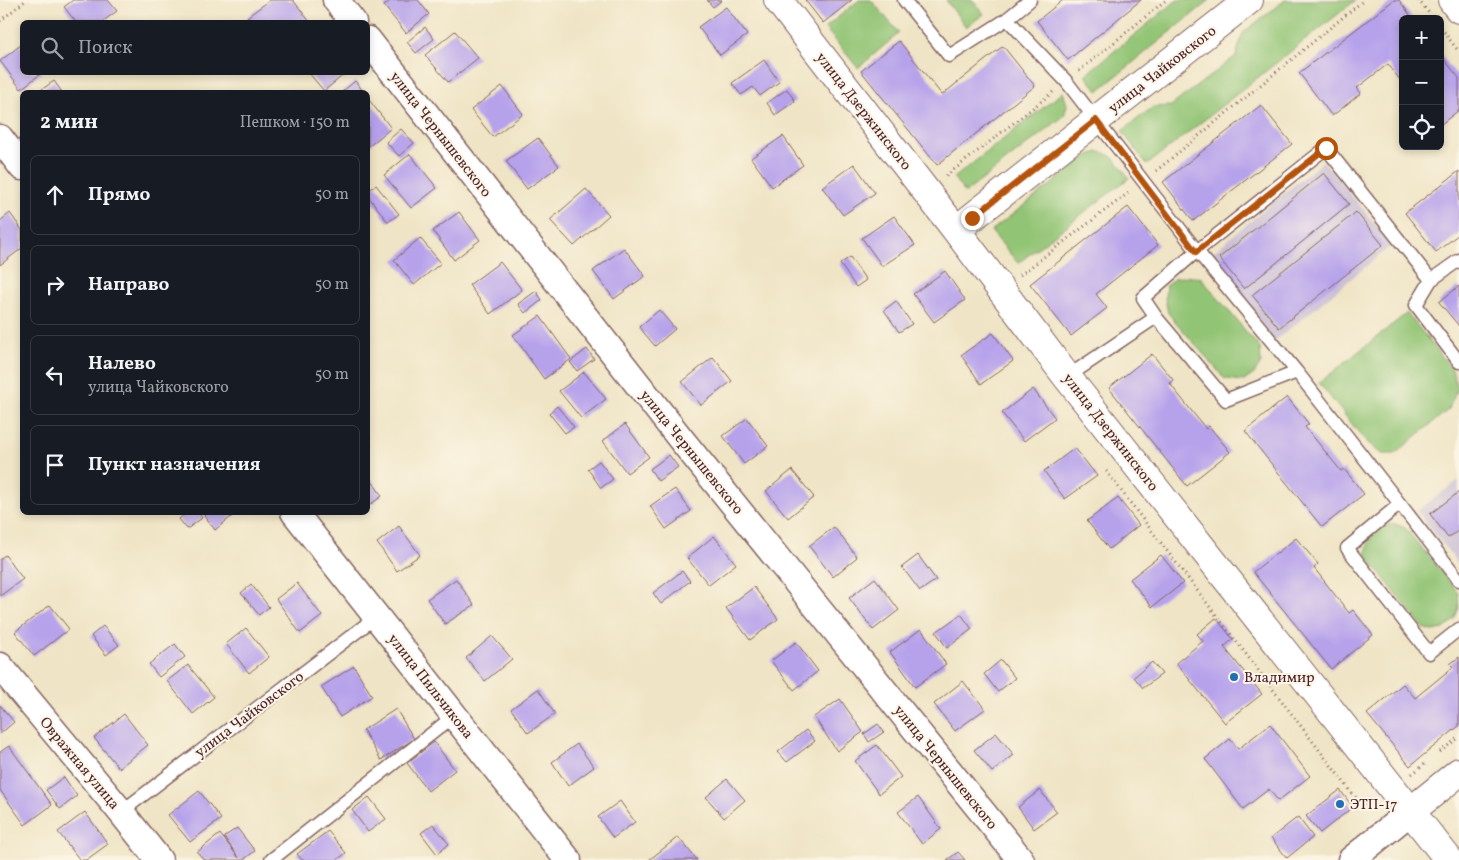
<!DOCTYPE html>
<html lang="ru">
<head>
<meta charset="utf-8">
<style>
  :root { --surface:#171b24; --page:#242831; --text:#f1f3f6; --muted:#9ea1a6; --line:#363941 }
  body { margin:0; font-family:Vollkorn,serif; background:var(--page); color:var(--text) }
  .controls { position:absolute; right:15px; top:15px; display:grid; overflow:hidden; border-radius:8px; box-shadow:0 2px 8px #0003 }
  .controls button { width:45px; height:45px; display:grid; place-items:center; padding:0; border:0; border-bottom:1px solid var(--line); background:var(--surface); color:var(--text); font:25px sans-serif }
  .stop { position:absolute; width:15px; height:15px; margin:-11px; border:4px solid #b45309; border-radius:50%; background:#fff }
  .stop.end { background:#b45309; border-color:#fff; box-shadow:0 1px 5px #0008 }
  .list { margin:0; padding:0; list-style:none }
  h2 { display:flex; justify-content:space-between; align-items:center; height:65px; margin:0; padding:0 20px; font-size:21px }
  h2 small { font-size:16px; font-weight:400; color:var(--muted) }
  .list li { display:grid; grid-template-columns:32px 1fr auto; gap:15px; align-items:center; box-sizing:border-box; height:80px; margin:0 10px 10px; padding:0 10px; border:1px solid var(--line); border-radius:8px }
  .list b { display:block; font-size:19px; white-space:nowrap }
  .list p { margin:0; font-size:16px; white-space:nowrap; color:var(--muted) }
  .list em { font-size:16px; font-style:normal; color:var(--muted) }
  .icon { flex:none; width:28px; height:28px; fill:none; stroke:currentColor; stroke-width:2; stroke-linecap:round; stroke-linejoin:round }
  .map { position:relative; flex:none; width:1459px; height:860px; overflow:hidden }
  .search { position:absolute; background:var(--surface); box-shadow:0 2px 8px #0003; left:20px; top:20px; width:350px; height:55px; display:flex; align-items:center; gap:12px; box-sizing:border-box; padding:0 18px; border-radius:8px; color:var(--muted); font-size:19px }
  .panel { position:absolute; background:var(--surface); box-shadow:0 2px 8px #0003; left:20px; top:90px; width:350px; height:425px; border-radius:8px }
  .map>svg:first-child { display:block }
  .industrial { fill:#cbbfd5 }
  .green { fill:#92c475; stroke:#6e7250 }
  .building { fill:#b6a1eb }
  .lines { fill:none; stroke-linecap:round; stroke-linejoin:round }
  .service-casing { stroke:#846461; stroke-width:15 }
  .minor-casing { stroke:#846461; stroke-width:29 }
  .tertiary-casing { stroke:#846461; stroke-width:30 }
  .path { stroke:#846461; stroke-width:3; stroke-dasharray:1 4; stroke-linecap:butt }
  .service { stroke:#fff; stroke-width:12 }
  .minor { stroke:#fff; stroke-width:26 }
  .tertiary { stroke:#fff; stroke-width:28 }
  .route { stroke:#b45309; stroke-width:6 }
  .poi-dot { fill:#1f6fb2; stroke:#fcf5e5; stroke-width:2 }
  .labels { text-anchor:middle; stroke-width:4; stroke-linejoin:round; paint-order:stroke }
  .street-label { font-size:15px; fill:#4a1f2b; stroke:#fcf5e5 }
  .poi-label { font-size:15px; fill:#4a1f2b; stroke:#fcf5e5; text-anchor:start }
</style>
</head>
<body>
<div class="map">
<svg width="1459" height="860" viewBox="0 0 1459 860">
  <rect width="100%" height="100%" fill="#fcf5e5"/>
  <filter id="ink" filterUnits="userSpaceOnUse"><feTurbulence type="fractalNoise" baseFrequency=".02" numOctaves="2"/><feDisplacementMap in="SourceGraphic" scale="10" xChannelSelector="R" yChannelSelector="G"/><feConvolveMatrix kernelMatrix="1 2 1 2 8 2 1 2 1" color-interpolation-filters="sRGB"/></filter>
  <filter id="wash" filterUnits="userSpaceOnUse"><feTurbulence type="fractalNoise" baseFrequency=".0096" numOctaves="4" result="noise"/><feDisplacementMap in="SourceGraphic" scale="20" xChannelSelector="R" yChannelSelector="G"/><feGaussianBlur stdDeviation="1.12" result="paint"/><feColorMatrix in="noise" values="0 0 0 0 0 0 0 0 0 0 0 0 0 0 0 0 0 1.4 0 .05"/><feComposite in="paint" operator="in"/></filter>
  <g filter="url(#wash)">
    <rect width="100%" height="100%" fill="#efe4c5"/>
    <path class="industrial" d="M1323,161L1392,245L1275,341L1206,258Z
      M1459,480V565L1417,511Z"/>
    <path class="green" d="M859,0H871L899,33L858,68L825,28Z
      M946,0H973L984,14L966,27Z
      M1177,0H1210L1098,91L1085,75Z
      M1285,0H1356L1147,165L1122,131L1153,107L1171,106L1236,56L1243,33Z
      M1063,92L1067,105L1064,116L965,193L954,178Z
      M1098,152C1113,152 1120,166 1129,178L1018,263L991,231L1089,155Z
      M1188,276L1201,278L1260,348L1261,363L1254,374L1244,381L1225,379L1168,313L1165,298L1166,285L1175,278Z
      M1407,313L1452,369L1457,389L1449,409L1395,454H1381L1364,439L1319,383Z
      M1395,524L1405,528L1458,592L1459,608L1454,620L1444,629L1432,631L1423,628L1366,556C1368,537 1375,526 1395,524Z"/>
    <g id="blocks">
      <path class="building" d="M73,0H108L117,11L102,22H76L64,7Z
        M270,0H293L310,22H251L247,17Z
        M391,0H418L429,14L406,33L384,6Z
        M707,0H722L713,7Z
        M805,0H852L823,23Z
        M1063,0H1141L1068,60L1037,21Z
        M1394,0H1399L1413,19H1403V84L1388,64L1357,88L1361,93L1332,116L1299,73Z
        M726,7L747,35L720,55L698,27Z
        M425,27L434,39L416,53L407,42Z
        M455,31L478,58L448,82L425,55Z
        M899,41L942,95L1003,46L1035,86L937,165L861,71Z
        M22,44V72H43L21,89L0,61Z
        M1440,54L1459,78V110L1440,125Z
        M764,60L779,82L760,96L753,87L741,95L732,83Z
        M308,72H347L324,91Z
        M54,81L62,92H38Z
        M355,81L364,92H342Z
        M502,86L523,114L493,137L471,110Z
        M787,89L795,101L775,115L767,103Z
        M369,100L391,128L368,147V102Z
        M1261,105L1292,144L1193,221L1163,182Z
        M401,129L414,143L399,156L386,142Z
        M783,136L803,165L772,187L751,158Z
        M538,138L559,166L527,189L506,161Z
        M410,154L437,188L411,208L384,175Z
        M854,164L875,193L843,215L822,187Z
        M1459,171V234L1436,252L1405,213Z
        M1324,173L1349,204L1244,289L1219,258Z
        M376,185L399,214L388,222L368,196V191Z
        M586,189L609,215L574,246L550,220Z
        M1128,207L1158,245L1096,294L1107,308L1071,336L1030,284Z
        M459,212L480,240L454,260L433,231Z
        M1356,212L1383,245L1279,328L1252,295Z
        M10,213L22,230V248L0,265V221Z
        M894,216L915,245L882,266L862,238Z
        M420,238L441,263L414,285L394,260Z
        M624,248L645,276L614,299L593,271Z
        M850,257L866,280L856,287L840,264Z
        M500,262L522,290L490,314L469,285Z
        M945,271L965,300L934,322L913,294Z
        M1459,286V326L1439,302Z
        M536,291L542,300L525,313L518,304Z
        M896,301L912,324L899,332L884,310Z
        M659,310L675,329L655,346L639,327Z
        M540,316L571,359L544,379L513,335Z
        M993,333L1013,361L981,384L961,355Z
        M587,349L594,359L577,371L570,362Z
        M1152,354L1174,381L1170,383L1174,389L1206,429L1209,426L1230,452L1187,486L1109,388Z
        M713,357L732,381L701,405L682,382Z
        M584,372L606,399L581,418L559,391Z
        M1033,389L1055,418L1024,441L1002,413Z
        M1287,397L1309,424L1305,427L1311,434L1341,471L1344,469L1364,494L1322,527L1245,431Z
        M557,406L574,427L565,433L549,413Z
        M747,418L768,446L744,464L723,436Z
        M625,424L649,457L627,473L603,441Z
        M1075,448L1097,476L1065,499L1044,471Z
        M669,455L678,467L658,481L650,469Z
        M599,461L613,479L601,488L588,469Z
        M792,470L814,497L788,518L766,491Z
        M368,475L382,496L368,506Z
        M675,489L691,511L666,529L650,506Z
        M1459,492V530L1448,538L1430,514Z
        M1118,498L1139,525L1109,549L1087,521Z
        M187,512H198L202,518L187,529L179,519Z
        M202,512H237L215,530Z
        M399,526L420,555L397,571L377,543Z
        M834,527L857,557L833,577L809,546Z
        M714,536L736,564L709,585L687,558Z
        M1296,538L1318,564L1314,568L1349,613L1353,610L1373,635L1331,669L1253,572Z
        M5,555L23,579L0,596V559Z
        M918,555L936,580L920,591L902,567Z
        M1161,555L1183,583L1152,607L1130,579Z
        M682,571L690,581L661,604L653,593Z
        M875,578L899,610L873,630L849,598Z
        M456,579L474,605L445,624L427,599Z
        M297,583L322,616L300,633L276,599Z
        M251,584L269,607L259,615L241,593Z
        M754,587L778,619L750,640L726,608Z
        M50,605L69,629L34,656L15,632Z
        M961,614L972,629L947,648L936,632Z
        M1216,618L1233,639L1224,647L1262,694L1225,723L1176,663L1203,641L1197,634Z
        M103,626L119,645L106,655L91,636Z
        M246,628L269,657L249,673L226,644Z
        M921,629L946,664L915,687L890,652Z
        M492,636L512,659L485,681L466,658Z
        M796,642L818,671L794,690L771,661Z
        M175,644L185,657L159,677L149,664Z
        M1459,657V726L1410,766L1367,714L1403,684L1415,698L1453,667L1450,664Z
        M1001,660L1015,678L998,692L984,674Z
        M1152,662L1162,674L1143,688L1134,677Z
        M188,665L214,697L193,714L167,681Z
        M354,666L372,696L340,717L321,687Z
        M963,681L985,709L955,731L934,704Z
        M538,689L555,714L528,733L511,709Z
        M840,699L863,732L837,751L814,717Z
        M0,705L14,722L0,734Z
        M396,709L414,739L381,760L363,730Z
        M124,714L148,745L119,768L94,738Z
        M878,724L884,732L869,742L864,734Z
        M1270,724L1310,776L1278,801L1269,789L1243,809L1205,759L1230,739L1238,749Z
        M806,730L815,741L787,762L778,752Z
        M996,733L1014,755L992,772L974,750Z
        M434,742L455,770L428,791L407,763Z
        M577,744L594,767L568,786L552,762Z
        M877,745L901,777L879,794L855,761Z
        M9,746L52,805L25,825L0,790V752Z
        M64,777L77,796L60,809L46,790Z
        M727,779L745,800L724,818L706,797Z
        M1040,790L1057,812L1034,829L1018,807Z
        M1340,790L1353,807L1320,833L1306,816Z
        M199,791L221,819L190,842L168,815Z
        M369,797L386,819L368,832L352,810Z
        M918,797L941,829L922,844L898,812Z
        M620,801L635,822L613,838L598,817Z
        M85,812L108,844L86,860H80L58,832Z
        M1298,817L1313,837L1287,858L1271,838Z
        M433,824L449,844L437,854L421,833Z
        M237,828L255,851L243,860H204L197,852L220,834L239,858L224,837Z
        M328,831L346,853L337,860H302L297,854Z
        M678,837L697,860H649Z
        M958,852L965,860H947Z"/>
    </g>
  </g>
  <g filter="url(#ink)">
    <use href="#blocks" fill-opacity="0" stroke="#846461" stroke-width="1"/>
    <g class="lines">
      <defs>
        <path id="service" d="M904,0L949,56L1007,19L1030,0
          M1007,19L1066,81L1197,251L1297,372
          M1431,280L1459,260
          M1459,362L1416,305L1431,280L1326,148L1197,251L1143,298L1156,317L1226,400L1297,372L1400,504L1347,548L1429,653L1459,629
          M1067,377L1156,317
          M1400,504L1459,580
          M121,812L376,617
          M271,860L454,716"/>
        <path id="minor" d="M336,0L353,22
          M368,40L680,438L1021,860
          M0,138L22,167
          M294,512L568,860
          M0,666L121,812L159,860
          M1351,860L1411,811"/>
        <path id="tertiary" d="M778,0L956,230L1067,377L1449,860
          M1452,0L1459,9
          M956,230L1249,0
          M1411,811L1459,772"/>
      </defs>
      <use href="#service" class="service-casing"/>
      <use href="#minor" class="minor-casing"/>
      <use href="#tertiary" class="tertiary-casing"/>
      <path class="path" d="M1418,0L1429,13
        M0,21L26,0
        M1441,28L1459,52
        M1079,71L1166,0
        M1156,171L1364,0
        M946,176L1053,92
        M1020,275L1131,191
        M1106,471L1362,806L1369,799
        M1440,752L1459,737
        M1412,774L1425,764"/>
      <use href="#service" class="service"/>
      <use href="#minor" class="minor"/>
      <use href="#tertiary" class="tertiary"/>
    </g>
  </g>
  <g class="lines" filter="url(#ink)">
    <path class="route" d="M972,218L1096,120L1196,252L1326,148"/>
  </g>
  <g class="poi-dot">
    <circle cx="1234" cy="677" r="5"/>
    <circle cx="1340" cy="804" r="5"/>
  </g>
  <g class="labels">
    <g class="street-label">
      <text transform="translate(1162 69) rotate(-38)" y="5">улица Чайковского</text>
      <text transform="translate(864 111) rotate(52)" y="5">улица Дзержинского</text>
      <text transform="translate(441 134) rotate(52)" y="5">улица Чернышевского</text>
      <text transform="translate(1111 432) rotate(52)" y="5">улица Дзержинского</text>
      <text transform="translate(692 452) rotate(51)" y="5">улица Чернышевского</text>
      <text transform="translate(431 686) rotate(52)" y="5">улица Пильчикова</text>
      <text transform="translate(249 714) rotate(-37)" y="5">улица Чайковского</text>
      <text transform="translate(80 763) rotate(50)" y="5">Овражная улица</text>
      <text transform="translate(946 767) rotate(51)" y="5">улица Чернышевского</text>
    </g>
    <g class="poi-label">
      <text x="1244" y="682">Владимир</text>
      <text x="1350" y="809">ЭТП-17</text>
    </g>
  </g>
</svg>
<div class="controls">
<button>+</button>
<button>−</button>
<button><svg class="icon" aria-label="locate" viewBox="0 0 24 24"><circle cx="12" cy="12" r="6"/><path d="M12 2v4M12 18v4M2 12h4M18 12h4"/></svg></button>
</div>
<div class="stop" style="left:1326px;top:148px"></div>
<div class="stop end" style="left:972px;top:218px"></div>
<div class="search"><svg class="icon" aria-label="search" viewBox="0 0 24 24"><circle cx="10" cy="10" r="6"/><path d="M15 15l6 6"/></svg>Поиск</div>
<section class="panel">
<h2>2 мин<small>Пешком · 150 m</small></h2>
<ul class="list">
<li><svg class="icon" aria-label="ahead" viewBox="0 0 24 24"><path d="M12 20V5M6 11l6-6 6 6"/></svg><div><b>Прямо</b></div><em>50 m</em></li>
<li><svg class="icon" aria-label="right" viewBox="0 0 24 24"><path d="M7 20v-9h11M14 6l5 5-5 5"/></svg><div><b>Направо</b></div><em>50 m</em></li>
<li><svg class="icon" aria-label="left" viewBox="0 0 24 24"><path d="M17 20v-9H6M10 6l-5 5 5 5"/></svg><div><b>Налево</b><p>улица Чайковского</p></div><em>50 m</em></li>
<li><svg class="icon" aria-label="arrive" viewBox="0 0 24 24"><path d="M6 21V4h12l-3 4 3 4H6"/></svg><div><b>Пункт назначения</b></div></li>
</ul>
</section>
</div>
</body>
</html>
